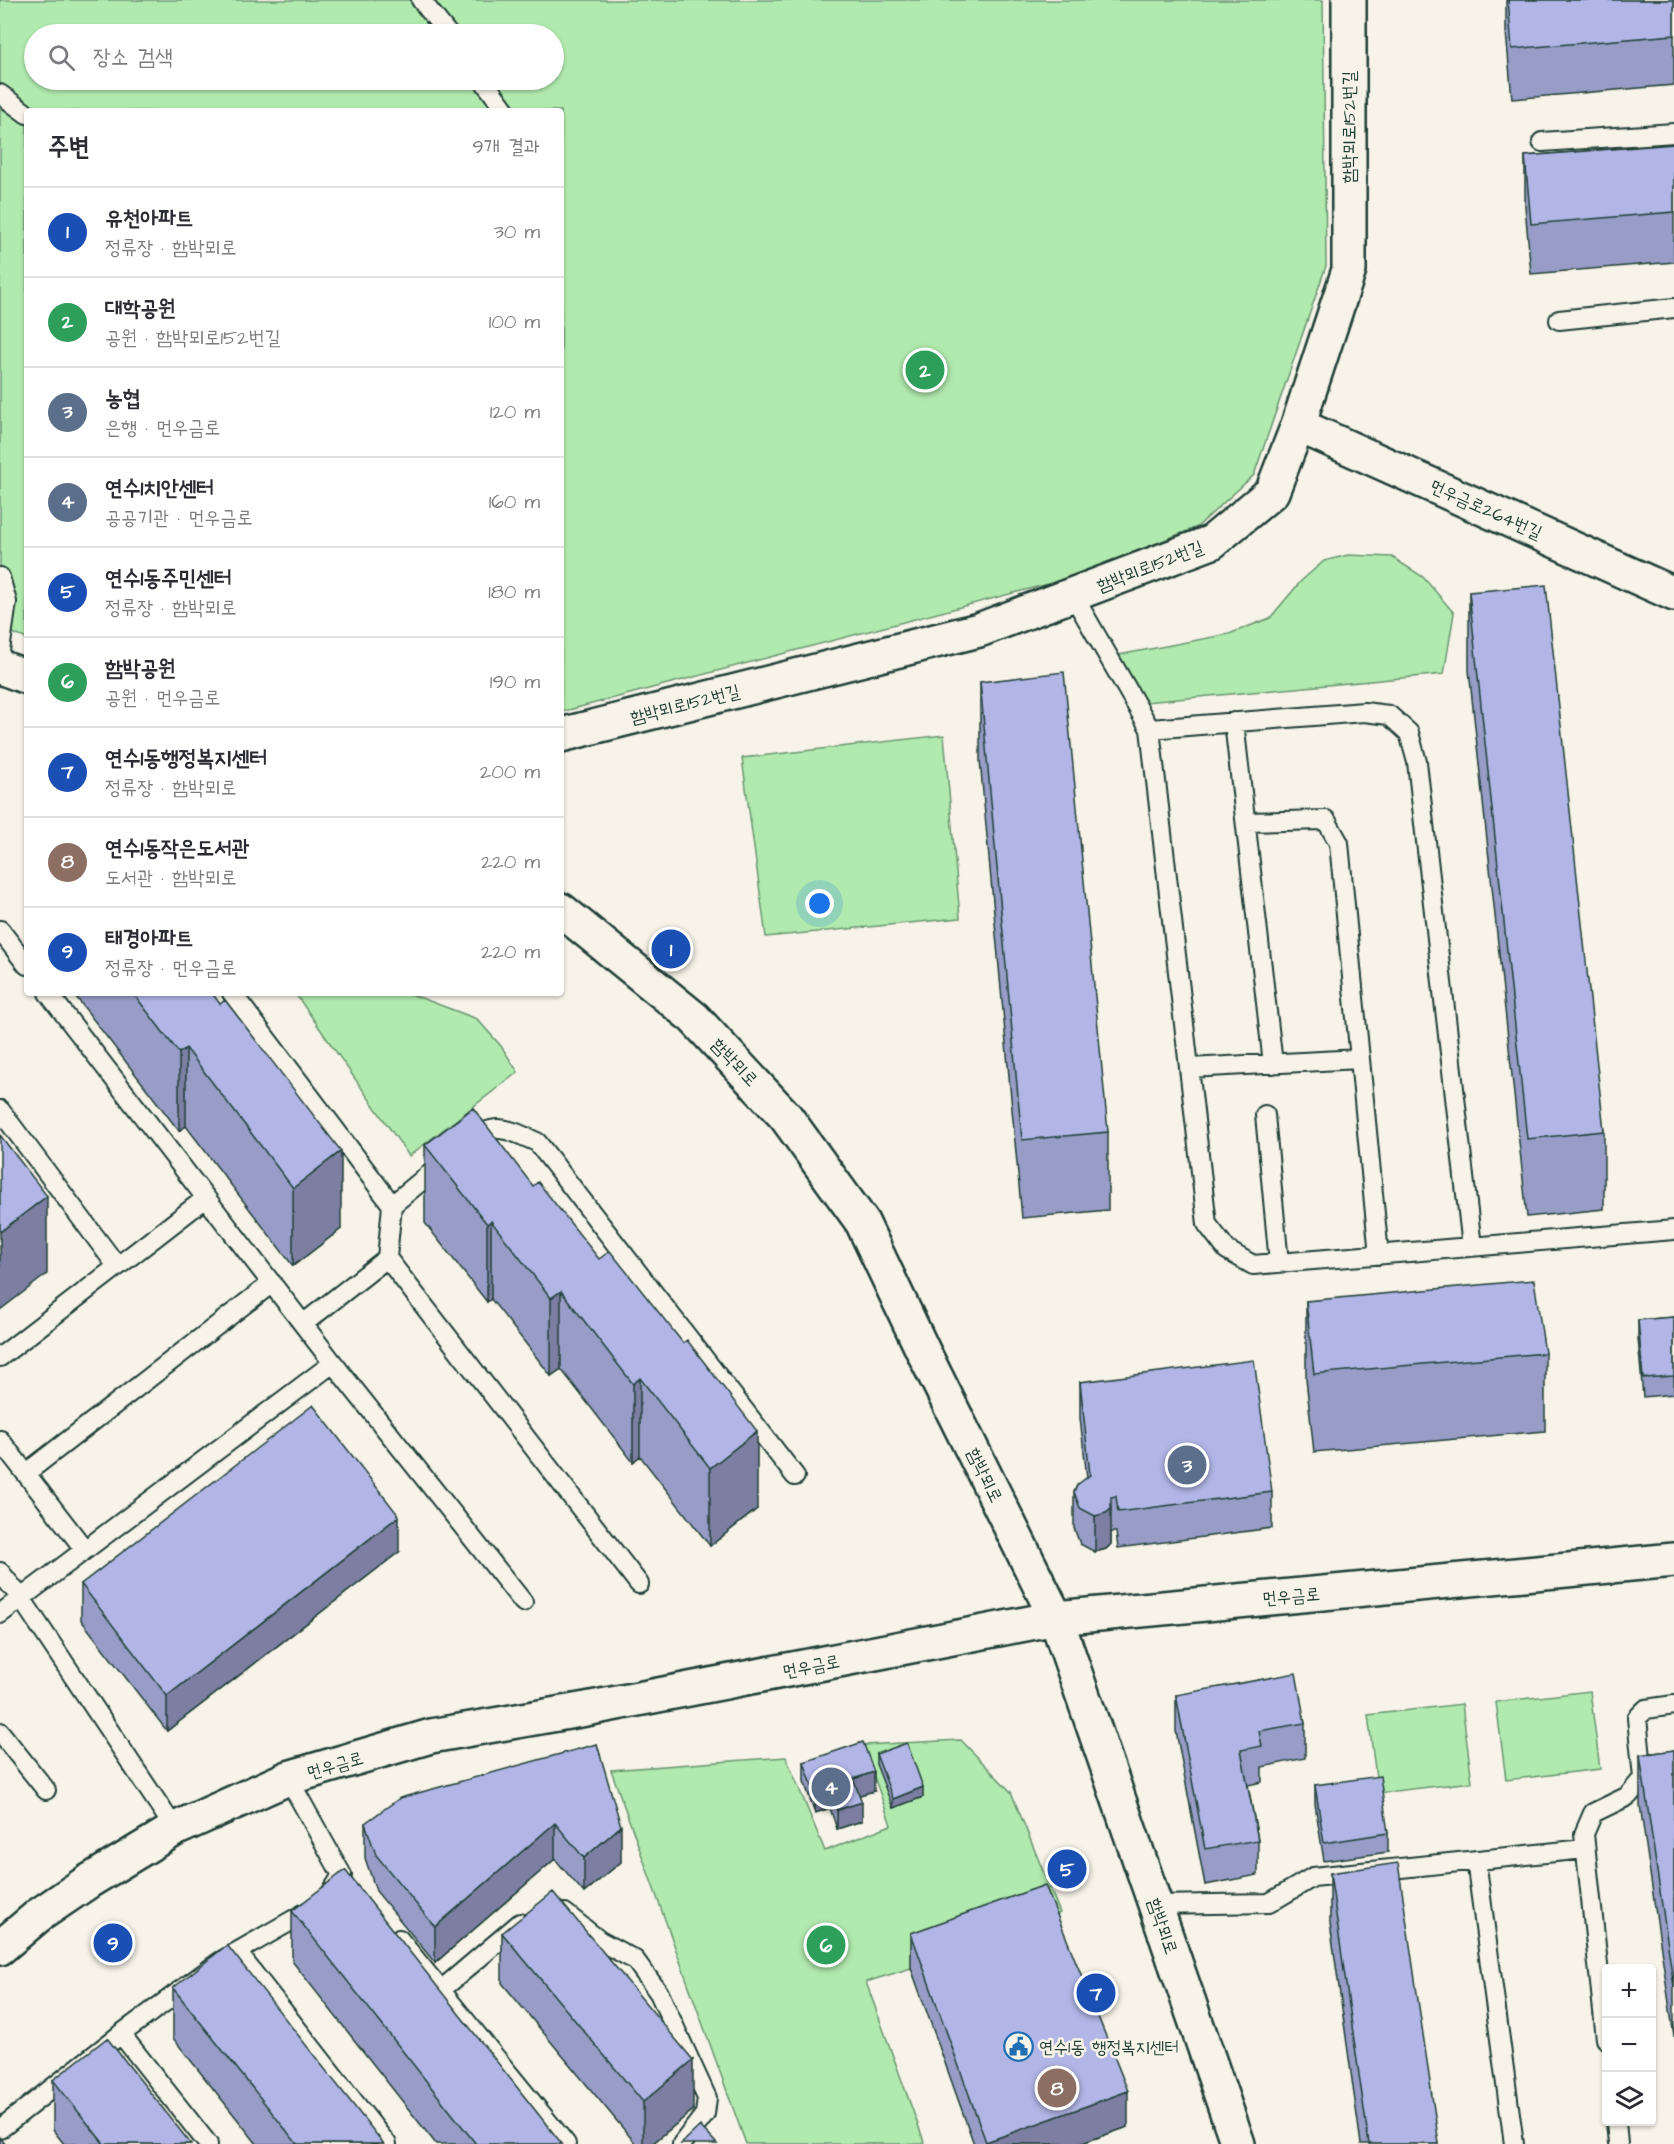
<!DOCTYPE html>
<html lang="ko">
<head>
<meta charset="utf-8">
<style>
  :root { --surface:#fff; --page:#f2f2f3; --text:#2b2b33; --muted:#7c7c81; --line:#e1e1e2; --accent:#1f6fb2 }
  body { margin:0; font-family:"Architects Daughter","Poor Story",sans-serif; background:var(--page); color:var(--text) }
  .controls { position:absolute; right:18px; bottom:18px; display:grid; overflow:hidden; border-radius:6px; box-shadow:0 2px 4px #0004 }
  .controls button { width:54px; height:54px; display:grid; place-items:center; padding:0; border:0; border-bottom:2px solid var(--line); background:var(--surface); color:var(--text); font:30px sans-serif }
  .you { position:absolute; left:820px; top:904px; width:21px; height:21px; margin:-15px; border:4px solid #fff; border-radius:50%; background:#1a73e8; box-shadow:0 0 0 9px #1a73e833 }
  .badge { display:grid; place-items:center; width:39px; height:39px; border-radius:50%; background:var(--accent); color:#fff; font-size:20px; font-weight:700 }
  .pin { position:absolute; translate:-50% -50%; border:3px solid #fff; box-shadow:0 2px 6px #0006 }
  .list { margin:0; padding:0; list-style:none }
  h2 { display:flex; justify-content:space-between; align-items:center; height:78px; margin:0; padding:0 24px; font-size:26px }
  h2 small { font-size:20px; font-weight:400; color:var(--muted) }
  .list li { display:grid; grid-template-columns:39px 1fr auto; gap:18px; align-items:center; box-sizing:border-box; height:90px; padding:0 24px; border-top:2px solid var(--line) }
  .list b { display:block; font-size:22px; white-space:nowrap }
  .list p { margin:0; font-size:20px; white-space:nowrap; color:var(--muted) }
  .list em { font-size:20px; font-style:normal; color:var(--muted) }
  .icon { flex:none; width:33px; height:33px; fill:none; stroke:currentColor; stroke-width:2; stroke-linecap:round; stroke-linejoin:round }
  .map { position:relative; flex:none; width:1674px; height:2144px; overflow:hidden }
  .search { position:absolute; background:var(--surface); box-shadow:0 2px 4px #0004; left:24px; top:24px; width:540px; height:66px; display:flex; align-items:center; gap:15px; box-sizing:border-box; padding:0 21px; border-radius:33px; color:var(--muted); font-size:22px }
  .panel { position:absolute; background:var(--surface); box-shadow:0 2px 4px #0004; left:24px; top:108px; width:540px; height:888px; border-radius:6px }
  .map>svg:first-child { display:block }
  .green { fill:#b1eaae; stroke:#689471; stroke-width:1.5; fill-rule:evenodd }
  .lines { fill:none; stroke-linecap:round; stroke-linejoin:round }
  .lane-casing { stroke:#1f3d34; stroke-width:22 }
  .street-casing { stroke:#1f3d34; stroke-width:38 }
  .secondary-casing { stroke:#1f3d34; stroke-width:38 }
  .lane { stroke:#f7f3e8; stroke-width:18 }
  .street { stroke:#f7f3e8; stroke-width:33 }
  .secondary { stroke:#f7f3e8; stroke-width:33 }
  .wall { fill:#989dc7; stroke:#1f3d34; stroke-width:1.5 }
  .shaded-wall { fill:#7c7fa2; stroke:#1f3d34; stroke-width:1.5 }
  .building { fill:#b1b6e7; stroke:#1f3d34; stroke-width:1.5 }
  .labels { text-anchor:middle; stroke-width:5; stroke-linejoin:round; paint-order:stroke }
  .street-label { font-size:18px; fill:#1f3d34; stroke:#f7f3e8 }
  .poi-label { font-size:18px; fill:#1f3d34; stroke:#f7f3e8; text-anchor:start }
</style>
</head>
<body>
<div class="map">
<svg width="1674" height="2144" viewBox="0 0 1674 2144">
  <rect width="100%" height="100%" fill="#f7f3e8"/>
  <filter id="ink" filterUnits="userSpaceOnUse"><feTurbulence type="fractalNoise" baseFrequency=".0167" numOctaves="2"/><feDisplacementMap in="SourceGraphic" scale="12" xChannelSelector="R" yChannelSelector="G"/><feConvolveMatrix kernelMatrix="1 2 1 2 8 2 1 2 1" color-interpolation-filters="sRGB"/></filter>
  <g filter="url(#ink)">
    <path class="green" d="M0,0H1323L1326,266L1254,475L1197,527L1067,579L561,712V111H27V639L0,628ZM34,34H554V80H34Z
      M1348,555L1392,557L1423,577L1454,613L1444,674L1135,703L1108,657L1229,634L1270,618L1301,581L1324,561Z
      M944,735L960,918L766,937L742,758Z
      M300,993H408L477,1019L501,1046L518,1072L409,1156L297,996Z
      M1590,1691L1600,1769L1506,1780L1496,1702Z
      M1462,1704L1472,1782L1378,1793L1368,1715Z
      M961,1740L1011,1792L1060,1913L1045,1921L911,1968L866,1982L925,2144H746L611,1770L786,1757L825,1851L891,1825L863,1745Z"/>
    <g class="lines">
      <defs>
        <path id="lane" d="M421,0L448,34
          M483,80L506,111
          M0,94L27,114
          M1542,142L1674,133
          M1559,320L1674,308
          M0,577L7,602L0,651
          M1073,595L1150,729L1207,1224L1227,1250L1253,1265L1674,1230
          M1234,722L1273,1064
          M1150,729L1364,712L1389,715L1409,733L1417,762L1472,1247
          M1246,822L1326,820L1339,843L1379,1255
          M0,930L27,965
          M48,993L333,1363L523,1602
          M232,993L392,1205
          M1189,1068L1360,1059
          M0,1110L117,1266
          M1265,1115L1279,1263
          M469,1142C496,1120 509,1130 537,1142L795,1476
          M387,1258L639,1584
          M303,1324L387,1258L392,1205L443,1163
          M0,1357L206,1198
          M0,1440L85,1550
          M26,1473L272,1283
          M0,1572L21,1598L175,1829
          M0,1614L333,1363
          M0,1732L46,1790
          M1476,1860L1514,2144
          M1156,1905L1269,1903L1313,1877L1585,1849
          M565,1913L600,1941L635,1960L659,1993L707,2098L705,2114L682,2144
          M399,1939L566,2144
          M237,1952L387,2144
          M441,1990L520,1923
          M121,2034L208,2144
          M1606,2039L1584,1834L1593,1813L1628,1796L1643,1778L1637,1718L1646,1709L1674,1705
          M1616,2122L1618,2144
          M0,2129L121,2034L221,1961L326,1901L342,1875L288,1778"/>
        <path id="street" d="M1298,425L1674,594"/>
        <path id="secondary" d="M0,667L27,677
          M561,735L979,630L1212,542L1272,492L1298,425L1349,270V0
          M561,910L694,1018L786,1117L862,1222L925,1355L1056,1618L1238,2144
          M0,1948L39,1915L89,1881L175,1829L288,1778L431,1736L586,1709L1056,1618L1674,1560"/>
      </defs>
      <use href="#lane" class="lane-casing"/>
      <use href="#street" class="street-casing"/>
      <use href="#secondary" class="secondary-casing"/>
      <use href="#lane" class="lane"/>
      <use href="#street" class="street"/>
      <use href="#secondary" class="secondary"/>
    </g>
    <path class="wall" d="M1506,0H1674V85L1512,99L1506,32Z
      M1674,144V262L1531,274L1525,206V156Z
      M1469,592L1604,1131V1209L1527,1217L1469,670Z
      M980,682L1108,1132V1210L1022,1218L980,760Z
      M73,993H212L341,1229L293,1266L186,1126L179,1131Z
      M473,1108L757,1509L710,1546L640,1456L633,1462L561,1369L551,1376L491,1299L487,1302L425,1223V1145Z
      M1306,1301L1545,1353V1431L1314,1452L1306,1379Z
      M1674,1317V1394L1643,1397L1638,1338V1320Z
      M1080,1382L1272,1492V1528L1118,1548L1116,1532H1111V1544L1106,1549L1095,1552L1080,1544L1074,1528V1492L1087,1478L1080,1418Z
      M399,1552L167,1731L81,1620V1584Z
      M1176,1695L1305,1723V1758L1262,1767V1782L1248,1785L1258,1840V1875L1205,1885L1176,1731Z
      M597,1744L621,1862L584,1893L555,1859L435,1963L376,1891L365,1858V1823Z
      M1674,1750V2037L1640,1805V1755Z
      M876,1754L923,1797L893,1808L876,1764Z
      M804,1762L874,1791L859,1795L862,1821L837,1829L830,1808L815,1813L804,1781Z
      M1315,1785L1388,1833V1852L1324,1861L1315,1804Z
      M1330,1873L1439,2144H1361L1330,1923Z
      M292,1911L562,2144H436L292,1961Z
      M502,1933L693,2110L652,2144H636L502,1983Z
      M911,1933L1128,2127L1079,2144H974L911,1968Z
      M173,1988L384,2144H257L173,2038Z
      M53,2080L191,2144H64L53,2130Z"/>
    <path class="shaded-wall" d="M186,1048V1126L179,1131V1053Z
      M341,1151V1229L293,1266V1188Z
      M47,1196V1274L0,1310V1232Z
      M491,1221V1299L487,1302V1224Z
      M561,1291V1369L551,1376V1298Z
      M640,1378V1456L633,1462V1384Z
      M757,1431V1509L710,1546V1468Z
      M1111,1509V1544L1106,1549L1095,1552V1516Z
      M399,1516V1552L167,1731V1696Z
      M874,1772V1791L853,1797V1779Z
      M923,1787V1797L893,1808V1799Z
      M830,1789V1808L815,1813V1794Z
      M862,1802V1821L837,1829V1810Z
      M555,1823V1859L435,1963V1927Z
      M621,1826V1862L584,1893V1858Z
      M693,2060V2110L652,2144H643V2102Z
      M1128,2091V2127L1079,2144H986V2142Z"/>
    <path class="building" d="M1508,0H1674V35L1512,49Z
      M1674,144V212L1531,224L1525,156Z
      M1546,585L1604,1131L1527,1139L1469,592Z
      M1064,672L1108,1132L1022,1140L980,682Z
      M133,993H212L220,1004L225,1000L341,1151L293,1188L186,1048L179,1053Z
      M473,1108L533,1186L538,1182L599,1259L610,1251L683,1343L687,1340L757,1431L710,1468L640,1378L633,1384L561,1291L551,1298L491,1221L487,1224L425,1145Z
      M0,1135L47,1196L0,1232Z
      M1534,1280L1545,1353L1314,1374L1306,1301Z
      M1674,1317V1376L1643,1378L1638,1320Z
      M1254,1360L1272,1492L1118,1512L1116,1496L1111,1497V1509L1106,1513L1095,1516L1080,1508L1074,1492L1077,1485L1090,1475L1080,1382Z
      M313,1405L399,1516L167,1696L81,1584Z
      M1296,1673L1305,1723L1259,1731L1262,1746L1241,1750L1258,1840L1205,1849L1176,1695Z
      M863,1742L874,1772L853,1779L862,1802L837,1810L830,1789L815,1794L804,1762Z
      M907,1743L923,1787L893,1799L876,1754Z
      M597,1744L621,1826L584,1858L555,1823L435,1927L376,1855L365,1823L400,1798Z
      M1674,1750V1987L1640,1755Z
      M1380,1776L1388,1833L1324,1843L1315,1785Z
      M1398,1863L1439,2144H1369L1330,1873Z
      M345,1870L562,2144H476L292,1911Z
      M1045,1885L1128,2091L986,2142L911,1933Z
      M553,1892L693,2060L643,2102L502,1933Z
      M227,1945L384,2144H297L173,1988Z
      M107,2038L191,2144H104L53,2080Z
      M700,2126L717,2144H681Z
      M0,2137L5,2144H0Z"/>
  </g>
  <defs>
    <symbol id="civic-ring" viewBox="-11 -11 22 22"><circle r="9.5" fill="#f7f3e8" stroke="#1f6fb2" stroke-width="1.5"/><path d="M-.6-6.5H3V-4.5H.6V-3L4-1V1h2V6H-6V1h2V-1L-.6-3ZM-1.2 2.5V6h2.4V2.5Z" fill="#1f6fb2"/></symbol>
  </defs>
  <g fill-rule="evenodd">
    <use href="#civic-ring" x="1002" y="2030" width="33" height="33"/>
  </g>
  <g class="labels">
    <g class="street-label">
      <text transform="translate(1349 127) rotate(-90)" y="6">함박뫼로152번길</text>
      <text transform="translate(1486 509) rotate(24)" y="6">먼우금로264번길</text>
      <text transform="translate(1150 566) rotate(-21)" y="6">함박뫼로152번길</text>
      <text transform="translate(685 704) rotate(-14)" y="6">함박뫼로152번길</text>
      <text transform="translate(735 1062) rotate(47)" y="6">함박뫼로</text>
      <text transform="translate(985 1475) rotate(64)" y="6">함박뫼로</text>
      <text transform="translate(1291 1596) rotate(-5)" y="6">먼우금로</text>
      <text transform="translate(811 1666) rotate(-11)" y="6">먼우금로</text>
      <text transform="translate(335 1765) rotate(-16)" y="6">먼우금로</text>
      <text transform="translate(1163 1926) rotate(71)" y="6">함박뫼로</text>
    </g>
    <g class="poi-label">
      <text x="1039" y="2053">연수1동 행정복지센터</text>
    </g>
  </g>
</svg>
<div class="controls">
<button>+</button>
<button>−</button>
<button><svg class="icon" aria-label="layers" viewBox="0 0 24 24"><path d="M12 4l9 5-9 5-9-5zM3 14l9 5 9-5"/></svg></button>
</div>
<div class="you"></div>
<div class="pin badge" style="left:671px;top:949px;background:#1a4fb4">1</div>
<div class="pin badge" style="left:925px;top:370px;background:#2e9e5b">2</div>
<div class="pin badge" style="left:1187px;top:1465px;background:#5c6f8a">3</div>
<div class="pin badge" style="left:831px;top:1787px;background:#5c6f8a">4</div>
<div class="pin badge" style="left:1067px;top:1869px;background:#1a4fb4">5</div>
<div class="pin badge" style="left:826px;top:1945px;background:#2e9e5b">6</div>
<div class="pin badge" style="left:1096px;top:1993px;background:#1a4fb4">7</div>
<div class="pin badge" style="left:1057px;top:2088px;background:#8d6e63">8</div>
<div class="pin badge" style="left:113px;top:1943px;background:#1a4fb4">9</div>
<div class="search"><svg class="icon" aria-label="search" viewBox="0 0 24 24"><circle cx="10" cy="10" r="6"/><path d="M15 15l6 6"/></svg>장소 검색</div>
<section class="panel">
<h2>주변<small>9개 결과</small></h2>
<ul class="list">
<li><span class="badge" style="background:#1a4fb4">1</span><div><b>유천아파트</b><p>정류장 · 함박뫼로</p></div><em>30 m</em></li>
<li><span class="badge" style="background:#2e9e5b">2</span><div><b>대학공원</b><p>공원 · 함박뫼로152번길</p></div><em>100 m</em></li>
<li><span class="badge" style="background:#5c6f8a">3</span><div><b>농협</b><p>은행 · 먼우금로</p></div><em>120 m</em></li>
<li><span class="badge" style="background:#5c6f8a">4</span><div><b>연수1치안센터</b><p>공공기관 · 먼우금로</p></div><em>160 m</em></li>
<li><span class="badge" style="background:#1a4fb4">5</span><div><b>연수1동주민센터</b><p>정류장 · 함박뫼로</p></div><em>180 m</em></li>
<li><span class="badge" style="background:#2e9e5b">6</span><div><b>함박공원</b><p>공원 · 먼우금로</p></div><em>190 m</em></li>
<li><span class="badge" style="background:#1a4fb4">7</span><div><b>연수1동행정복지센터</b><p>정류장 · 함박뫼로</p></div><em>200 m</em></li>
<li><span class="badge" style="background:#8d6e63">8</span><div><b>연수1동작은도서관</b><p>도서관 · 함박뫼로</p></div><em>220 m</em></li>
<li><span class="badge" style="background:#1a4fb4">9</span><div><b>태경아파트</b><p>정류장 · 먼우금로</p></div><em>220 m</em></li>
</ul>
</section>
</div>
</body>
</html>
